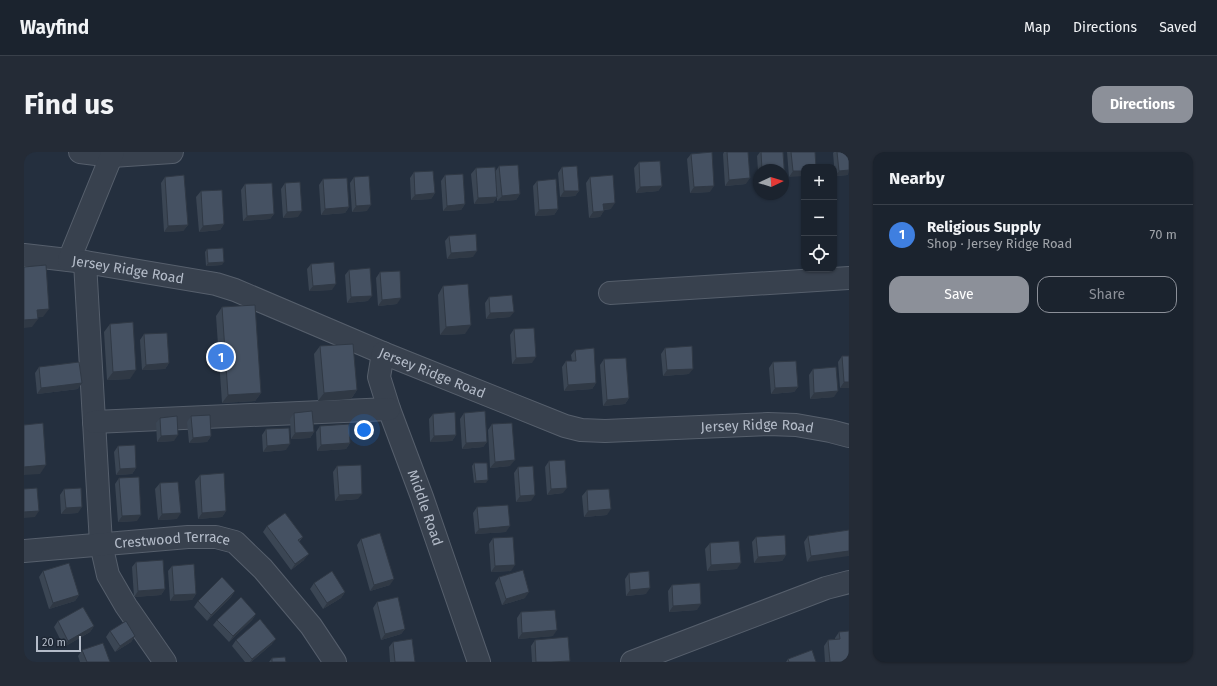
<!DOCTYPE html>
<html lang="en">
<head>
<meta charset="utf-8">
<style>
  :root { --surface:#1b232e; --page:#242b36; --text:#f1f3f6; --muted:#a0a4aa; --line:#39404a; --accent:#8c9099 }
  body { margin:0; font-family:"Fira Sans",sans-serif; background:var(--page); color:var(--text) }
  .controls { position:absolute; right:12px; top:12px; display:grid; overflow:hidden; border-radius:8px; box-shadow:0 1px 3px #0004 }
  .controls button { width:36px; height:36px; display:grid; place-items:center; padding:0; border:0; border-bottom:1px solid var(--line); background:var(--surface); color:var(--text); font:20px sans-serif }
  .compass { position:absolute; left:729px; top:12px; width:36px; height:36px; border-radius:50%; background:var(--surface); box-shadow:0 1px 3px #0004; rotate:86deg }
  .scale { position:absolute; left:12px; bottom:10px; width:45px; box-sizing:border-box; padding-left:4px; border:2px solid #b4bcc9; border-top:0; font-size:11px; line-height:14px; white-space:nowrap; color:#b4bcc9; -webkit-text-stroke:3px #1d2633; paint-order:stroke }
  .you { position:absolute; left:340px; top:278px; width:14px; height:14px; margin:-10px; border:3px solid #fff; border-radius:50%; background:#1a73e8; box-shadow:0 0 0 6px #1a73e833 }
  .badge { display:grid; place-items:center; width:26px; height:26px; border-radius:50%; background:var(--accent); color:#fff; font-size:13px; font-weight:700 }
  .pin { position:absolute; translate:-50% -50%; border:2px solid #fff; box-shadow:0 1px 4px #0006 }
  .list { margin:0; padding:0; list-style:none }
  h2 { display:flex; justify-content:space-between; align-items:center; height:52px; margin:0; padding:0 16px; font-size:17px }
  h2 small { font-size:13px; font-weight:400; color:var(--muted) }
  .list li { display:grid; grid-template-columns:26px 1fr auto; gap:12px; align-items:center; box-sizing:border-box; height:60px; padding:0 16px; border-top:1px solid var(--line) }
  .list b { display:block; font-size:15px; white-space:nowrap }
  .list p { margin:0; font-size:13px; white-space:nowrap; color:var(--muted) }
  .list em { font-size:13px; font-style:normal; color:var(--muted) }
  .actions { display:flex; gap:8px; padding:12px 16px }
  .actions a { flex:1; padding:9px 0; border:1px solid var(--accent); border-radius:12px; text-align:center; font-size:14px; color:var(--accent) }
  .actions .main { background:var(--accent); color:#fff }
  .icon { flex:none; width:22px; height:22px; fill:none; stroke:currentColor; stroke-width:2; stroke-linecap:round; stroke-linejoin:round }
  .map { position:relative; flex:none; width:825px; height:510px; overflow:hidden; border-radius:12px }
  header { display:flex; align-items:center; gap:24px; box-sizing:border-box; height:56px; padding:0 20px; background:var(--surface); border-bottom:1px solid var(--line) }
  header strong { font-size:19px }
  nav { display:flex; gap:22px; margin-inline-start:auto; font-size:14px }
  .intro { display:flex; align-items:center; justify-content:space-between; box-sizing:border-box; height:96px; padding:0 24px }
  h1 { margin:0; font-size:28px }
  .button { padding:10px 18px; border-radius:12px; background:var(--accent); color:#fff; font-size:14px; font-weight:700 }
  main { display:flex; gap:24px; padding:0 24px }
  aside { flex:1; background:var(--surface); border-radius:12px; box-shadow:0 1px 3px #0004 }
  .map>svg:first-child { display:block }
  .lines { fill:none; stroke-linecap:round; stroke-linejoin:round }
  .minor-casing { stroke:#565f6c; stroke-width:24 }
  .minor { stroke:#38414e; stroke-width:22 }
  .wall { fill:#3b4654 }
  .shaded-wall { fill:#303945 }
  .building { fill:#455162; stroke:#303945 }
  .labels { text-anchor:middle; stroke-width:3; stroke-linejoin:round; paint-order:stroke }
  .street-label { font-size:14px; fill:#b4bcc9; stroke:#1d2633 }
</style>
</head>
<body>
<header>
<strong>Wayfind</strong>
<nav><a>Map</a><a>Directions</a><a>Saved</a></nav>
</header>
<div class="intro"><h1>Find us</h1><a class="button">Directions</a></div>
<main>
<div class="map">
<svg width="825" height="510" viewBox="0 0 825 510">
  <rect width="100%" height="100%" fill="#242f3e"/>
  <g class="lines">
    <defs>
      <g id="minor">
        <path d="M56,0L88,4L148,0"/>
        <path id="s1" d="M0,103L61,110L192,132L211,138L359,201L541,274L557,278L581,279L744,272L772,273L806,279L825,284"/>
        <path d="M45,108L89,0"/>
        <path d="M61,110L77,392L84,423L102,454L141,510"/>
        <path d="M586,141L825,126"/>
        <path id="s2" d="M359,201L355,225L365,257L398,345L455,510"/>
        <path d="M70,270L365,257"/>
        <path id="s3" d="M0,399L164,385H192L211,390L239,417L287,474L311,510"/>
        <path d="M608,510L802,436L825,430"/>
      </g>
    </defs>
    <use href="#minor" class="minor-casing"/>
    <use href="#minor" class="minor"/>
  </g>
  <path class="wall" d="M700,0H724L722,32L701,34L699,2Z
    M736,0H759L761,30L759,33V18H735V34L733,4Z
    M763,0H791L765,25Z
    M810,0H825L824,23L811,24L809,1Z
    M667,2L686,40L666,41L663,7Z
    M615,10L638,34L634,39L612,41L610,16Z
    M475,14L496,42L492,48L473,49L471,20Z
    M538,15L555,39L551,44L536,45L534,21Z
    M452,16L473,45L469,51L450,52L447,22Z
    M390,20L411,41L407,47L387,48L386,26Z
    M421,23L441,52L437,58L419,59L417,29Z
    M141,25L164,73L159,79L140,80L137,31Z
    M330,25L343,59L328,60L326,31Z
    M566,25L587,57L580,58L576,65L565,66L562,31Z
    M299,27L325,55L321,61L297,63L295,33Z
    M513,29L534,57L530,63L511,64L509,34Z
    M261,31L274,65L259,66L257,37Z
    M221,32L250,62L246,67L219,69L217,38Z
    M177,39L200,72L196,78L175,80L172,45Z
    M425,84L449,105L423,107L421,89Z
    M183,97L198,113L182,114L181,100Z
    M287,112L308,138L285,139L283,117Z
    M325,118L344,149L323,151L321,123Z
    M356,120L373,152L354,154L352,126Z
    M419,134L441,182L416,183L414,143Z
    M465,145L486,165L462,167L461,151Z
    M198,155L237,241L231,249L198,251L192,164Z
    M86,172L106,227L83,228L80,180Z
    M490,177L508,211L488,212L486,183Z
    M120,182L145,211L141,217L118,218L116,188Z
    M296,194L333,238L327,247L294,249L290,202Z
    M641,196L665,222L639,224L637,202Z
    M551,198L572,231L568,237L540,239L538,215L542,209H548L547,203Z
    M818,204L825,236H816L814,210Z
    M580,207L605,246L601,252L579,254L576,213Z
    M749,210L774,235L770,240L747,242L745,216Z
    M15,215L54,237L13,242L11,221Z
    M789,217L810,245L786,247L785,223Z
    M270,261L290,280L286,286L267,287L266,267Z
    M440,261L463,290L459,295L438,297L436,267Z
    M409,262L432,283L428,289L406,290L405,267Z
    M167,264L187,284L183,290L165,291L163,270Z
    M136,266L150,289L133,290L132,271Z
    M468,272L486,314L466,316L464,278Z
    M296,274L326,291L322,297L293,299L292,280Z
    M242,277L262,298L239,300L238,283Z
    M94,294L112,316L108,322L92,323L90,300Z
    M525,309L539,341L523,343L521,315Z
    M450,311L462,331H450L448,314Z
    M313,314L334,347L311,349L309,320Z
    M494,315L507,349L492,350L490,321Z
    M176,323L202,359L198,365L174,367L171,329Z
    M95,326L113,369L94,370L91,332Z
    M136,331L153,367L134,368L131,337Z
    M40,337L54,361L37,362L36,343Z
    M563,338L583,363L560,365L558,344Z
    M453,355L482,380L451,382L449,361Z
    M243,374L279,385L275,390L280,408L267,418L239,380Z
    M825,378L783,410L780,390L784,384Z
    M732,385L762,403L758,409L730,411L728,390Z
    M469,386L487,419L467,420L465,392Z
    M337,387L366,433L346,439L333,393Z
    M686,391L713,417L683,419L681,397Z
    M112,410L141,437L137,443L110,445L108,415Z
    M148,414L172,442L168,448L146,449L144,419Z
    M19,419L55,443L51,449L25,457L15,425Z
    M605,421L622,442L602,444L601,427Z
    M475,425L501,446L478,453L471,431Z
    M290,431L321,440L317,446L299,457L286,437Z
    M648,433L673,458L645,460L644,439Z
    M211,439L207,445L183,469L170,455L174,449Z
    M353,450L381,477L377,482L357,488L349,456Z
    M497,460L529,484L494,487L493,466Z
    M232,462L228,468L205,490L189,473L193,468Z
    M34,469L70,474L66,480L40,495L30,475Z
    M86,479L111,484L107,490L91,500L82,485Z
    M815,480L825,510H801L800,494L804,488L811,487V486Z
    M212,488L248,492L227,510H221L208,494Z
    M511,488L545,510H508L507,494Z
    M369,490L391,510H366L365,495Z
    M58,498L86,510H56L54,504Z
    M248,506L262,510H245Z
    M764,507L792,510H762Z"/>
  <path class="shaded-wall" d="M825,18L824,23L811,24L815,19Z
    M769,19H780V24L765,25Z
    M726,26L722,32L701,34L705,28Z
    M638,34L634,39L612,41L616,35Z
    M690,34L686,40L666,41L670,35Z
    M540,39H555L551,44L536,45Z
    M411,41L407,47L387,48L391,43Z
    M496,42L492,48L473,49L478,44Z
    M473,45L469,51L450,52L454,46Z
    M591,51L587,57L575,58L579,52Z
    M441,52L437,58L419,59L423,54Z
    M347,53L343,59L328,60L332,54Z
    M325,55L321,61L297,63L301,57Z
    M534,57L530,63L511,64L515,58Z
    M278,59L274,65L259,66L263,60Z
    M580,59L576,65L565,66L569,60Z
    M250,62L246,67L219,69L223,64Z
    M200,72L196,78L175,80L179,74Z
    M164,73L159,79L140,80L144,74Z
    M453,99L449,105L423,107L427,101Z
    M200,110L198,113L182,114L184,111Z
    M312,132L308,138L285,139L289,134Z
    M348,144L344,149L323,151L327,145Z
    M377,146L373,152L354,154L358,148Z
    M25,157L19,165L7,166L13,158Z
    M490,160L486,165L462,167L466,161Z
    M14,167L8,175L0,176V168Z
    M447,173L441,182L416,183L422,175Z
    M512,205L508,211L488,212L492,206Z
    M145,211L141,217L118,218L122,213Z
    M669,217L665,222L639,224L643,218Z
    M112,218L106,227L83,228L89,220Z
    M820,230H825V236H816Z
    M58,231L54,237L13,242L17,236Z
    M572,231L568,237L540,239L544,233Z
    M774,235L770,240L747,242L751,236Z
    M333,238L327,247L294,249L300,241Z
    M814,239L810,245L786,247L790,241Z
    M237,241L231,249L198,251L204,243Z
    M605,246L601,252L579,254L583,248Z
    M290,280L286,286L267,287L271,281Z
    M154,283L150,289L133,290L137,284Z
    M432,283L428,289L406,290L410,284Z
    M187,284L183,290L165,291L169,286Z
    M463,290L459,295L438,297L442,291Z
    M326,291L322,297L293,299L297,293Z
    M266,292L262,298L239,300L243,294Z
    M491,308L486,314L466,316L471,310Z
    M22,313L16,322L0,323V315Z
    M112,316L108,322L92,323L96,317Z
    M464,328L462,331H450L452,329Z
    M543,336L539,341L523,343L527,337Z
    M338,342L334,347L311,349L315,343Z
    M511,343L507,349L492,350L496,344Z
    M58,355L54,361L37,362L42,356Z
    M587,357L583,363L560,365L564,359Z
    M15,359L11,365L0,366V360Z
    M202,359L198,365L174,367L178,361Z
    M157,361L153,367L134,368L138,362Z
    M117,363L113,369L94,370L98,364Z
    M486,374L482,380L451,382L455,377Z
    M825,399V404L783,410L787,404Z
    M285,402L280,408L267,418L271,412Z
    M762,403L758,409L730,411L734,405Z
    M717,411L713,417L683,419L687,413Z
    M491,413L487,419L467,420L471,414Z
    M370,427L366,433L346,439L350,433Z
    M626,436L622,442L602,444L606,438Z
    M141,437L137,443L110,445L114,439Z
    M211,439L207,445L183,469L187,463Z
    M321,440L317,446L299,457L303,451Z
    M505,440L501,446L478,453L482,447Z
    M172,442L168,448L146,449L150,443Z
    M55,443L51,449L25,457L29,451Z
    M677,452L673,458L645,460L649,454Z
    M232,462L228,468L205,490L209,484Z
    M70,474L66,480L40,495L44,489Z
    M381,477L377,482L357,488L361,482Z
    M533,478L529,484L494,487L498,481Z
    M111,484L107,490L91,500L96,494Z
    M252,487L248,492L227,510H226L228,507Z
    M546,509L545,510H527Z"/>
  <path class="building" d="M688,0L690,34L670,35L667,2Z
    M703,0H724L726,26L705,28Z
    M737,0H759L761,30H759V18H738Z
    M767,0H791L792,15H780V19H769Z
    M813,0H825V18L815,19Z
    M636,9L638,34L616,35L615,10Z
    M494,13L496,42L478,44L475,14Z
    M553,14L555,39H540L538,15Z
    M471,15L473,45L454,46L452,16Z
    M409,19L411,41L391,43L390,20Z
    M439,22L441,52L423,54L421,23Z
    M160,23L164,73L144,74L141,25Z
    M589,23L591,51L579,52L580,59L569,60L566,25Z
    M345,24L347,53L332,54L330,25Z
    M323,26L325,55L301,57L299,27Z
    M532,27L534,57L515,58L513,29Z
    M276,30L278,59L263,60L261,31Z
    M248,31L250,62L223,64L221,32Z
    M198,38L200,72L179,74L177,39Z
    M452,82L453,99L427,101L425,84Z
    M199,96L200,110L184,111L183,97Z
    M310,110L312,132L289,134L287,112Z
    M22,113L25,157L13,158L14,167L0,168V115Z
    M346,116L348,144L327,145L325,118Z
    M376,119L377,146L358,148L356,120Z
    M444,132L447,173L422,175L419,134Z
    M488,143L490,160L466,161L465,145Z
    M231,153L237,241L204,243L198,155Z
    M109,170L112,218L89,220L86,172Z
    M510,176L512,205L492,206L490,177Z
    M143,181L145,211L122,213L120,182Z
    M329,192L333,238L300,241L296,194Z
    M668,194L669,217L643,218L641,196Z
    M570,196L572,231L544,233L542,209H552L551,198Z
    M818,204H825V230H820Z
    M602,206L605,246L583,248L580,207Z
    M772,209L774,235L751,236L749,210Z
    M55,210L58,231L17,236L15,215Z
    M812,215L814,239L790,241L789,217Z
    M288,259L290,280L271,281L270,261Z
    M461,259L463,290L442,291L440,261Z
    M431,260L432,283L410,284L409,262Z
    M186,263L187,284L169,286L167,264Z
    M153,264L154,283L137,284L136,266Z
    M19,271L22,313L0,315V273Z
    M488,271L491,308L471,310L468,272Z
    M325,272L326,291L297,293L296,274Z
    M265,276L266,292L243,294L242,277Z
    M111,293L112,316L96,317L94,294Z
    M541,308L543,336L527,337L525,309Z
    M450,311H463L464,328L452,329Z
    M337,313L338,342L315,343L313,314Z
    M509,314L511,343L496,344L494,315Z
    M200,321L202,359L178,361L176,323Z
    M115,325L117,363L98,364L95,326Z
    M154,330L157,361L138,362L136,331Z
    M13,336L15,359L0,360V337Z
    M57,336L58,355L42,356L40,337Z
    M585,337L587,357L564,359L563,338Z
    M484,353L486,374L455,377L453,355Z
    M261,361L279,385L274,388L285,402L271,412L243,374Z
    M825,378V399L787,404L784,384Z
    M356,381L370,427L350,433L337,387Z
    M761,383L762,403L734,405L732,385Z
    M489,385L491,413L471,414L469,386Z
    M715,389L717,411L687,413L686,391Z
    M139,408L141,437L114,439L112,410Z
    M45,411L55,443L29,451L19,419Z
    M170,412L172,442L150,443L148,414Z
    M499,418L505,440L482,447L475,425Z
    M308,419L321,440L303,451L290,431Z
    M625,419L626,436L606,438L605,421Z
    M198,425L211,439L187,463L174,449Z
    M676,431L677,452L649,454L648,433Z
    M217,445L232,462L209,484L193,468Z
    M374,445L381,477L361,482L353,450Z
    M59,455L70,474L44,489L34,469Z
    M531,458L533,478L498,481L497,460Z
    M236,467L252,487L228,507L212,488Z
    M102,469L111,484L96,494L86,479Z
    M825,479V510H806L804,488L816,487L815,480Z
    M544,485L546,509L527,510H512L511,488Z
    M388,487L391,510H371L369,490Z
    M79,491L86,510H63L58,498Z
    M788,498L792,510H765L764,507Z
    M261,505L262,510H248V506Z"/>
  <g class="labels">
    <g class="street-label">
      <text dy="5" stroke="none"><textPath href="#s1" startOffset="105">Jersey Ridge Road</textPath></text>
      <text dy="5" stroke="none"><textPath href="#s1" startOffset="428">Jersey Ridge Road</textPath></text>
      <text dy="5" stroke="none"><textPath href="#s1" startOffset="764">Jersey Ridge Road</textPath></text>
      <text dy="5" stroke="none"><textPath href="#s2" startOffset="163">Middle Road</textPath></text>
      <text dy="5" stroke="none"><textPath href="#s3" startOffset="149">Crestwood Terrace</textPath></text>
    </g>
  </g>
</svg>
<div class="controls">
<button>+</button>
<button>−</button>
<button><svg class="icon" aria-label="locate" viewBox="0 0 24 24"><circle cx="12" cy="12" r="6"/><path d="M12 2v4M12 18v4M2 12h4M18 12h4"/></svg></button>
</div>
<svg class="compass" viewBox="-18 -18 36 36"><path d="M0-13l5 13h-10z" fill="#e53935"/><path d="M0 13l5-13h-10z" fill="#a0a4aa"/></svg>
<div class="scale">20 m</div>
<div class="you"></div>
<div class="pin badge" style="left:197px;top:205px;background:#3f7fe0">1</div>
</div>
<aside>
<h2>Nearby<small></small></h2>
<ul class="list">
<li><span class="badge" style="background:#3f7fe0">1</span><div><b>Religious Supply</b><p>Shop · Jersey Ridge Road</p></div><em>70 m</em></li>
</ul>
<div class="actions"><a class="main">Save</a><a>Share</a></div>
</aside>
</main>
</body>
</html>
